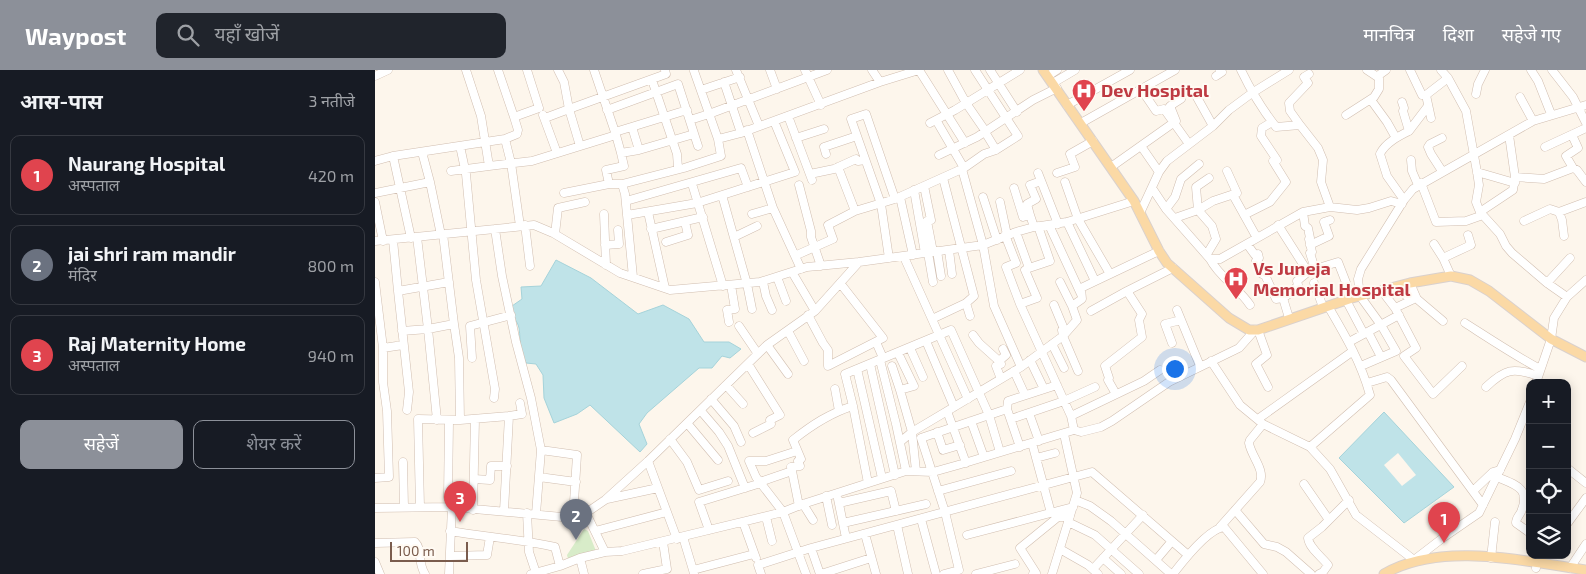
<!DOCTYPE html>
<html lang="hi">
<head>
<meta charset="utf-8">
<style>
  :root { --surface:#171b24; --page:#20242c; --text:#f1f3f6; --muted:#9ea1a6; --line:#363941; --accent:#8c9099 }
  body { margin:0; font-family:"Exo 2","Noto Sans Devanagari",sans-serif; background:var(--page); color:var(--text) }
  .controls { position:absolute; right:15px; bottom:15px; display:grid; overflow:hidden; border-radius:10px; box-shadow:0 2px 12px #0003 }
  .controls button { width:45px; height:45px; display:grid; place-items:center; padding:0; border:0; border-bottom:1px solid var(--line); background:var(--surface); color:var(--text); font:25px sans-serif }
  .scale { position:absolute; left:15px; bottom:12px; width:78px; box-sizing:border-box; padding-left:5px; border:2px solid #7a5c4d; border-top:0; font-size:14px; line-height:18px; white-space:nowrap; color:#7a5c4d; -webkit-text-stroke:4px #fffaf3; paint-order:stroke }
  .you { position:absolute; left:799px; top:298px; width:18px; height:18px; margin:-12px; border:4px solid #fff; border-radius:50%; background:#1a73e8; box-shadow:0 0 0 8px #1a73e833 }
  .badge { display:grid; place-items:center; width:32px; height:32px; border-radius:50%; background:var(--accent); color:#fff; font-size:16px; font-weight:700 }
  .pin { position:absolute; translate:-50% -41px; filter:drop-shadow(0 1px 2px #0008) }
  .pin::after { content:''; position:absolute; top:26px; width:18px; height:15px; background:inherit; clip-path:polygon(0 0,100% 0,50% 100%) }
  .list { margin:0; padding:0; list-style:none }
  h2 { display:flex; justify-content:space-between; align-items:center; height:65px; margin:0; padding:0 20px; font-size:21px }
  h2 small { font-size:16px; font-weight:400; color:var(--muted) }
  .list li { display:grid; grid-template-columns:32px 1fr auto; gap:15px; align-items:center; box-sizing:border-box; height:80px; margin:0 10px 10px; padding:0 10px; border:1px solid var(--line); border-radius:10px }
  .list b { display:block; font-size:19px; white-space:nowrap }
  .list p { margin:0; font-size:16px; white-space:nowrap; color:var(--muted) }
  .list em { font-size:16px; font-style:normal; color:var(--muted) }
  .actions { display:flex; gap:10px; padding:15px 20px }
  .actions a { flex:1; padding:11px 0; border:1px solid var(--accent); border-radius:10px; text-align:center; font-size:18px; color:var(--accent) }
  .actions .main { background:var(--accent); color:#fff }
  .icon { flex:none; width:28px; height:28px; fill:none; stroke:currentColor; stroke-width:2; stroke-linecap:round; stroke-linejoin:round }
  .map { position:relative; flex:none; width:1211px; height:504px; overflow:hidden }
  header { display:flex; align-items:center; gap:30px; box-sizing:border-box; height:70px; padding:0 25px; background:var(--accent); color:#fff }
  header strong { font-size:24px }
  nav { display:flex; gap:28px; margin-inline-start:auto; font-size:18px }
  .search { width:350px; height:45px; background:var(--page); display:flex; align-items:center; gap:12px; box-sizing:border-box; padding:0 18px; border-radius:10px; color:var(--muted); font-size:19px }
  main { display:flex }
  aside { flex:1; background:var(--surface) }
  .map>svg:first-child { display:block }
  .green { fill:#d8ecc9 }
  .water { fill:#bfe3e8; stroke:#a5d3da }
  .pier { fill:#fdf6ec }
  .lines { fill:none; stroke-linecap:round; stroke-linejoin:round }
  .minor-casing { stroke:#d1beb0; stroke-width:9 }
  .major-casing { stroke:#dad1cd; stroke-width:11 }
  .minor { stroke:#fff; stroke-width:8 }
  .major { stroke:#fbd9a5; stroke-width:9 }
  .labels { text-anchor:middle; stroke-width:4; stroke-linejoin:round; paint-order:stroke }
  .health-label { font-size:18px; font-weight:bold; fill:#be3a42; stroke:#fffaf3; text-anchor:start }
</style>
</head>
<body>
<header>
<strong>Waypost</strong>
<div class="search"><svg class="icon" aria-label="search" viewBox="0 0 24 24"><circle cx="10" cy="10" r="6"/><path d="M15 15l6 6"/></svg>यहाँ खोजें</div>
<nav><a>मानचित्र</a><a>दिशा</a><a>सहेजे गए</a></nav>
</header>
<main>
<aside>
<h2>आस-पास<small>3 नतीजे</small></h2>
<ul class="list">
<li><span class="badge" style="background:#e0444e">1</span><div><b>Naurang Hospital</b><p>अस्पताल</p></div><em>420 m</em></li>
<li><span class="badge" style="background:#6b7280">2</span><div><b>jai shri ram mandir</b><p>मंदिर</p></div><em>800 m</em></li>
<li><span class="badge" style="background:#e0444e">3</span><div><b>Raj Maternity Home</b><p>अस्पताल</p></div><em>940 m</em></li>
</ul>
<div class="actions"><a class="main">सहेजें</a><a>शेयर करें</a></div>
</aside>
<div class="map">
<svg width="1211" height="504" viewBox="0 0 1211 504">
  <rect width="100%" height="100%" fill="#fdf6ec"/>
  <path class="green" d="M209,459L213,461L223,486L193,489L192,485Z"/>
  <path class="water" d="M181,190L216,208L263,244L288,235L314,249L329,272H354L366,279L355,288L347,286L337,298H324L272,343L264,354L272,374L265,382L215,335L202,344L179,353L169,328L168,305L161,294L151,293C144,278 146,273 144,258C142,249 137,250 137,236L147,229L146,217L166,216Z
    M1009,342L1079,417L1029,453L964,388Z"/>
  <path class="pier" d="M1023,383L1041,405L1027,416L1009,395Z"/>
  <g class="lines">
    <defs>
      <path id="minor" d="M91,0L106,46L114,96L157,91L241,65L219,0
        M123,0L139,47L164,38L152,0
        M361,0L384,56
        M395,0L402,19
        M430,0L446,35
        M497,0L505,12
        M544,0L590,73
        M573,0L591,33L611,62
        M615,0L642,42
        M866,0C876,21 887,39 901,57L925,55L943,78L948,90L946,112L955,137
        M992,0L1004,8
        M1035,0L1047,25
        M1066,0L1073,8L1091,41L1102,102L1104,115L1101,132L1105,142L1125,164L1131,176L1137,183L1172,213L1192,227
        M1156,0L1163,11L1176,44
        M1177,0L1198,27L1211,53
        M319,1L343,69L346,86L309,98L247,114H234L231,100L249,96L246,83L264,80L319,64
        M0,6L13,0
        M673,6L682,0
        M841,6L847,2L845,0
        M277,10L302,84L303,98
        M349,12L366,63
        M678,13L700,0
        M766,19L781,41L789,39L814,74
        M326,20L365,7
        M819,22L838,56
        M1101,24L1103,14L1110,0
        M1145,27L1158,51
        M996,30L1012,52L1021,68
        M1027,32L1029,38L1028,41L1034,61C1024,66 1010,73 1005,84L1012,106L1029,130
        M692,35L755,0
        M232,40L303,14L323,76
        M168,45L182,83
        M971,45L999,27L1004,19V5L1011,0
        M413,46L437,110
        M170,48L194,39L189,12L183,0
        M1056,48L1051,25L1073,8
        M315,50L334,44L452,0
        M561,50L589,98
        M555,53L580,40L645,0
        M706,53L800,0
        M925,55L915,41L914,33L933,13L929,7L934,4
        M257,57L264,80
        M372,60L398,138L377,144
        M1034,61L1053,36
        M240,62L312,40
        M610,62L621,80
        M241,65L246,83
        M1197,65L1203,78L1191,86L1198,98
        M421,68L449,59
        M1067,68L1055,74L1053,77L1056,84L1067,101
        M130,69L136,93L145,156
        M343,69L366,63L505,12L544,0
        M85,76L91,104L101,210L120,319L119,328
        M205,76L194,39L291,4L290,0
        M766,76L784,102
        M1170,77L1211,58
        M47,82L55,112
        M451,84L449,77L482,66
        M564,85L602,67L658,30L682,18
        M18,86L36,168
        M1036,90L1037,101L1043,115
        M0,91L18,86L130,69L142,64L143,60L139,47
        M736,97L801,51L795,36L806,29L803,23
        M587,99L608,175L619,236L646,297
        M76,101L114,96
        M1102,102L1140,113
        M663,103L683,154
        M682,103L700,97L695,84L718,71
        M435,104L459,99L481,89L483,91L490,90
        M1140,107L1169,109L1198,98L1202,100L1211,112
        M568,108L599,226L591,233L595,246
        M690,112L703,149L735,204
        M1046,113L1061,152L1091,151L1108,145
        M247,114L250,124L258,207
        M424,115L436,161V167L446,196
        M549,116L556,150L552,151L558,182
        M318,117L348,216
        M639,118L648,147L655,145L659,157
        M777,118L791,139L835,189H845L928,142L955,137L982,140L994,138L1016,131L1027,134
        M539,120L550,183
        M0,123L55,112L66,165
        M189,123L234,114
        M347,125L372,214L377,239
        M858,125L882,168
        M525,127L538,185
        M608,127L622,170
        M520,129L589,98L609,84L621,80L643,66L600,0
        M251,131L366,98L373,117
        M0,132L8,171
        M625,132L632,165
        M398,138L426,199
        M791,139L800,127L806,109L824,94
        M480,141L520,129L491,44L476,49L506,134L514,188
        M273,142L290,218
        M928,142L930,156L933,158L935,168L934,169L937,182L935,183L940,199L963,192L977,228
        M1105,142L1138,120L1140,107L1134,65
        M765,143L784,102L792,91L838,56L854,40L877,23L914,0
        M229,144L231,195
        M252,145L322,133L420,102L399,51
        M655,145L652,134L661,129L655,115L666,111
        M869,145L895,132L911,112L898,91L902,90L886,66L887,58L897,52
        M800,148L823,140L838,131L862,123L852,101
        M1149,151L1175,139L1184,142
        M692,152L720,211
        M150,155L155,196
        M674,155L706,224
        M903,155L933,202L922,211L923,215L917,222L908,228
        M120,159L127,206L141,272L156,328L166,380L161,444
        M276,159L328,147
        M641,162L654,198L650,200L662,228L645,234
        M180,164L183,138L210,132
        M630,165L641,193L631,197L645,234L696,346
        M1189,166L1187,150L1184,142L1211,132
        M359,167L382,156
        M18,170L23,221
        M0,171L159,155L178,163L245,203L295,220L385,212L432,197L484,192
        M291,172L313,165L310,152
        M872,174L880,185L883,184L884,188L881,191L887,204L890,205L901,229L908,228L914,248
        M1059,174L1068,188L1076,206
        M230,175L244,174L243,160
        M935,175L954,166L949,152L955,150
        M574,180L577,204
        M562,181L566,206
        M553,183L558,212
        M424,184L458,169L453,155L480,141L463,97
        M832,184L841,169L837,156L823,140L821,117L834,108
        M529,187L593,329
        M1068,188L1096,175L1093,165
        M835,189C844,207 864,218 875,235
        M654,198L675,191L663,156
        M417,202L440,241
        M402,207L411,231
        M0,212L8,278L28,275
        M388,212L391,226L397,240
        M685,212L697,236
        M939,213L948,237
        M1035,213L1042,229L1068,251
        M1172,213L1195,188
        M1020,217L1037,230L1020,238
        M1007,221L1020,238L1041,278L1029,286L1058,324L1087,296
        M971,230L989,264
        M679,235L689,259L687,260L688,266L703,301
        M953,236C970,265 986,292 995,325L935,377L955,399L981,445L1039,490L1069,467L1104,443L1140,369L1155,332
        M802,240L825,296
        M716,241L752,221
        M433,245L448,273L453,280V296L508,268L465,213
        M557,249L591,233
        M354,252L352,240L360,239L356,215
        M1090,253C1115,269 1139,285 1165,299
        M79,254L84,288L85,350L134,346
        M364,256L383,284
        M883,260L892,285L881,294L893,317
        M27,261L53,259L42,167
        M413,261L429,291
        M993,262L1006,287
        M598,265L604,273L624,291
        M551,271L579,337
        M501,272L508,288
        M974,272L1024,245
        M797,273L790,254L806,250
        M677,274L689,298
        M392,275L413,304
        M535,278L548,307
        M523,283L539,316L525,320L537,362L541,401
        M97,288L95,256L136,245
        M505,290L521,354L531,401
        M655,290L669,319
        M836,291L865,335L888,354L935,377
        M373,294L405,345L395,350L396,354L378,363
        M495,294L520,405
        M517,296L525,320
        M986,296L1021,281L1006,255L985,226L983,209L986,199L1029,130L1038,119L1158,51L1211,35
        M482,299L507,408
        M639,301L650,325
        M626,309L621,296L626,294L624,291L631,285L628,279
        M992,313L1012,307L1016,310L1108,435
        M1161,313L1176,269L1179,248L1192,227L1211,210
        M351,315L368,334
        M1111,317C1130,299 1138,297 1163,306
        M460,319L464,341
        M741,324L733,310L734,308L730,296L767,267L764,250L767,244L752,221L798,198
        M336,329L359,356L366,372
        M32,340L34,322L23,221L74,212
        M326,341L344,362L353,376L370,418
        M572,341L591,393
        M654,343L664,371
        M636,349L689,331L720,317
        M883,349L978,281
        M62,350L53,259L79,254L68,164
        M596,351L609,387
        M312,353L343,390
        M699,360L696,346L769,311L785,300
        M562,362L568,380L585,375
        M295,369L312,392L324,420L353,411
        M525,372L537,362L646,297L688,266L702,250L697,236L707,229L706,218L784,181
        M657,373L676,443
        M645,377L632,339L633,331L682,315
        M166,380L202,385L198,448
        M422,381L391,391H374L381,407L408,442L431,504
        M661,388L680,383
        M273,391L302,469
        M28,392L29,437
        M1192,398L1211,413
        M417,401L424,436
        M164,407L201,412
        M1122,407C1141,415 1156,418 1146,442C1144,446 1141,448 1141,453L1155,463
        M0,408L14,407L12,341L8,312V278
        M99,409L115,410L116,396H132
        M385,412L417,401L416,397L425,396L423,391L426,389L418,370C437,355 455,343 478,336
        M493,413L478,336L470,304L576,260L614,345L625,382
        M929,414L954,450
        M563,421L636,401
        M1098,421L1118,402L1125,400
        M451,426L457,455
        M232,429L283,418
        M463,429L471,468
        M700,430L715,436L736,451L796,504
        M464,433L516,421L521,441
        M428,434L438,450
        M45,437L43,349L85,350
        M0,438L77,437L198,448L211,443L230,430L273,391L392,275L440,241L484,192L608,175L641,162L659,157L692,152L759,131
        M98,440L100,349
        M860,440L889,474L902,477L911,482L936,504
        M129,441L134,346L147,344L145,333
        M152,443L154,482L161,503
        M211,443L230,482L247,481L408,442L428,434L531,401L558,402L583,395L699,360L706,362L726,357L737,351L794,312L864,278L880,260
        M391,447L397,471
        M546,449L561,504
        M368,452L381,488
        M693,452L720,465L764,504
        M468,453L551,434
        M1192,454L1211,428
        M522,455L533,504
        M845,457L885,412C890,399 876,386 874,373L875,370L888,354
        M334,460L324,432L386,413
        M75,461C110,467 146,469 180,477L185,496
        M220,461L292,442
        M490,464L501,504
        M592,465L698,437
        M308,467L318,500
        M0,473L40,472C48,480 42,492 50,504
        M436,478L445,504
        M685,479L713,495L723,504
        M75,486L112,485L115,467
        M205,488L230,482
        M728,488L746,504
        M1116,488L1120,452
        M781,490L797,471
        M0,492L5,504
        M1161,498L1163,485
        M1195,498L1211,474
        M718,499L768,445
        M74,504L77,437L73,427L74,351
        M156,504L185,496L205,488L209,504
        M268,504L292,499L288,472
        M319,504L318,500L379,484
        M386,504L383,495L436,478L717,402L813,485
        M446,504L496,488
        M569,504L584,500L570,442L546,368L632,339
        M601,504L640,494
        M658,504L661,503L645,478L683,447L695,446
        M677,504L702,423L689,364
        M798,504C808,491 833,459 849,457L888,504
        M944,504L948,502L953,495C947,487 934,478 933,468L947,457L974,430"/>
      <path id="major" d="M668,0L759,131L784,181L792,193L854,248L874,260H883L977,228L1035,213L1076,206L1095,210L1114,221L1176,269L1211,287
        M1009,504C1065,471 1149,491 1211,500"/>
    </defs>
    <use href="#minor" class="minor-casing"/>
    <use href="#major" class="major-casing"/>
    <use href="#minor" class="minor"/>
    <use href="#major" class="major"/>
  </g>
  <defs>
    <symbol id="hospital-pin" viewBox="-11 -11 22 30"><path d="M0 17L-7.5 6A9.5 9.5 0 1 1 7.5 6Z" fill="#e0444e" stroke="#fffaf3"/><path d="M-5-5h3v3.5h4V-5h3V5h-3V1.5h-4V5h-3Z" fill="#fff"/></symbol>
  </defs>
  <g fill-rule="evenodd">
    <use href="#hospital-pin" x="695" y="7" width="28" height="38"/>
    <use href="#hospital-pin" x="847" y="195" width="28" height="38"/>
  </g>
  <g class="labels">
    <g class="health-label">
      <text x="726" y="27">Dev Hospital</text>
      <text x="878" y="205">Vs Juneja<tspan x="878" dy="21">Memorial Hospital</tspan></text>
    </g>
  </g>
</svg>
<div class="controls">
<button>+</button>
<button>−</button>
<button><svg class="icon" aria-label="locate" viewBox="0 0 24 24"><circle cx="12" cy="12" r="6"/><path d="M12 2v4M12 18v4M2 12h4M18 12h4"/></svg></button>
<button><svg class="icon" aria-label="layers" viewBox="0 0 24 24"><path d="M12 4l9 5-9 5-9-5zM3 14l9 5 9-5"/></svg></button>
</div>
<div class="scale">100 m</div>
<div class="you"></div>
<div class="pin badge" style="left:1069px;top:473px;background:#e0444e">1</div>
<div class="pin badge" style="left:201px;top:470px;background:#6b7280">2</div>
<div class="pin badge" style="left:85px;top:452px;background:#e0444e">3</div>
</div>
</main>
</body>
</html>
